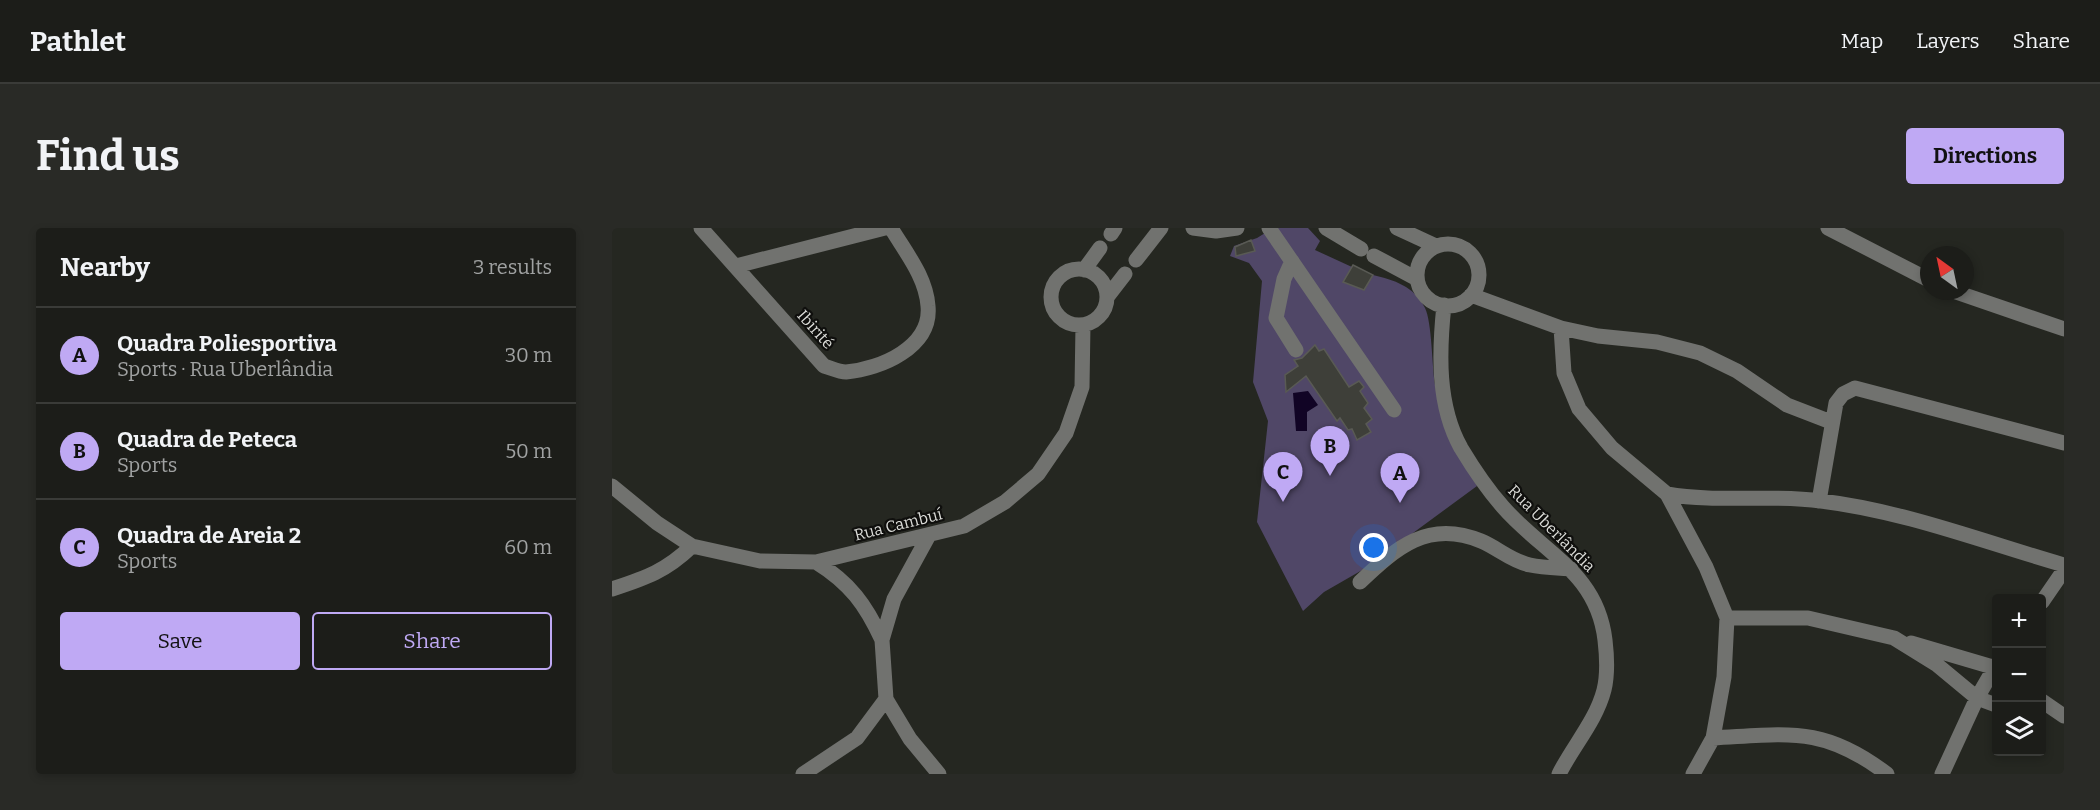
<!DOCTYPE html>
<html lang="en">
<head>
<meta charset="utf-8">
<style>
  :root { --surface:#1c1d19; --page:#292a26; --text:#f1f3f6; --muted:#a0a2a2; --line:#3a3b38; --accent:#bfa9f4 }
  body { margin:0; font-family:Bitter,serif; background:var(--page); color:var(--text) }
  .controls { position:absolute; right:18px; bottom:18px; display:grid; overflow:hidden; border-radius:6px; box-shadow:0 3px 9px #0003 }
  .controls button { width:54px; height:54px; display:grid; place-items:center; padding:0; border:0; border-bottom:2px solid var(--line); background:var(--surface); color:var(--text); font:30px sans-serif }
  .compass { position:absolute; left:1308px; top:18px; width:54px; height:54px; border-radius:50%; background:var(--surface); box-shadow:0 3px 9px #0003; rotate:327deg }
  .you { position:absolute; left:762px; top:320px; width:21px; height:21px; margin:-15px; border:4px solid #fff; border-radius:50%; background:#1a73e8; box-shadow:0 0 0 9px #1a73e833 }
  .badge { display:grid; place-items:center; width:39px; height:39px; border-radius:50%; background:var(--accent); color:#111; font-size:20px; font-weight:700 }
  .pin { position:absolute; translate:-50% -50px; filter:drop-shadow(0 2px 3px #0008) }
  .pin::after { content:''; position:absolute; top:32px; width:21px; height:18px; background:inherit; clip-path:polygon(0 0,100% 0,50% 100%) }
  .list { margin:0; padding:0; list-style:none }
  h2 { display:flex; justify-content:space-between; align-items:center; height:78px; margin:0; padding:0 24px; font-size:26px }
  h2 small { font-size:20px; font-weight:400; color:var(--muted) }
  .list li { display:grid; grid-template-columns:39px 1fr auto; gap:18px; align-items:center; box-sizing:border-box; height:96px; padding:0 24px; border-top:2px solid var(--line) }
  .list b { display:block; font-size:22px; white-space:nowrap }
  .list p { margin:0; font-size:20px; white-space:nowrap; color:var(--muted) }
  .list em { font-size:20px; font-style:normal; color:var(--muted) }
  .actions { display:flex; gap:12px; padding:18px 24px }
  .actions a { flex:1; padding:14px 0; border:2px solid var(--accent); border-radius:6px; text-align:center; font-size:21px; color:var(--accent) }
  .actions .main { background:var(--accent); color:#111 }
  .icon { flex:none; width:33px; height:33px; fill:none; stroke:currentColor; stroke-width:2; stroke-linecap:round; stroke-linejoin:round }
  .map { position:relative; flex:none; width:1452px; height:546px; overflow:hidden; border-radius:6px }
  header { display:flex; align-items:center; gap:36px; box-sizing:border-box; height:84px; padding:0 30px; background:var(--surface); border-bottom:2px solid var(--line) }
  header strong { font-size:28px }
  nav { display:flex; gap:33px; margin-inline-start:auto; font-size:21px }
  .intro { display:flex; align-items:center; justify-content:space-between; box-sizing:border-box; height:144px; padding:0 36px }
  h1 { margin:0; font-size:42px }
  .button { padding:15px 27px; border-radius:6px; background:var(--accent); color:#111; font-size:21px; font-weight:700 }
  main { display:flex; gap:36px; padding:0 36px }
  aside { flex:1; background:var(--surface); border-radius:6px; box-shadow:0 3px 9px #0003 }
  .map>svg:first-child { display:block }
  .green { fill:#504767 }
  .water { fill:#110425 }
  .building { fill:#3e3f39; stroke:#595a54; stroke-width:1.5 }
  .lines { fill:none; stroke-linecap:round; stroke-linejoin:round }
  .minor { stroke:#71726f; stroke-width:15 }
  .labels { text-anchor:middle; stroke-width:4.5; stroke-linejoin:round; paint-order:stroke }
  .street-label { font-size:16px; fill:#dbdcd8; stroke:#0f0f0d }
</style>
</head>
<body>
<header>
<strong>Pathlet</strong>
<nav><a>Map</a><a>Layers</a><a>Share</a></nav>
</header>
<div class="intro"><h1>Find us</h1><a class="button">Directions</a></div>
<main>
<aside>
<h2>Nearby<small>3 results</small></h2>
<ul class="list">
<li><span class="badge">A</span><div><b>Quadra Poliesportiva</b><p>Sports · Rua Uberlândia</p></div><em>30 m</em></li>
<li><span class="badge">B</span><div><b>Quadra de Peteca</b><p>Sports</p></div><em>50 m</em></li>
<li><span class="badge">C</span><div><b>Quadra de Areia 2</b><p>Sports</p></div><em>60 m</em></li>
</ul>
<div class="actions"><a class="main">Save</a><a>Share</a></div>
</aside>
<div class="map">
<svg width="1452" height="546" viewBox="0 0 1452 546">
  <rect width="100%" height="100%" fill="#252721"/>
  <path class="green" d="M661,0H696L708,13L703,22L740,39L732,54L752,62L761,47C782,52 802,58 813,80C820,94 820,139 823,157C831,198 845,223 865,258L752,341L712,364L691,383L645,294L656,193L641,154L650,53L637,35L618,28L622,18L645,10Z"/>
  <path class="water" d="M696,163L706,177L695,184V203H684L681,165Z"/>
  <path class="building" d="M639,12L643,23L624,28L623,19Z
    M741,37L761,47L752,62L731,54Z
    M703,117L707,123L712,121L737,159L747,153L752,159L748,163L756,175L752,180L760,191L754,196L759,204L745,212L740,201L736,202L728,190L725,193L694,148L674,164L673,147L686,138L682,132L690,130Z"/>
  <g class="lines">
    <path class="minor" d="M89,0L212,138C219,140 227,144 234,144C269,141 320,119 316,78C314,49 294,25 279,0
      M581,0L604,3L625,0
      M657,0L782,182
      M714,0L749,21
      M785,0L824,18
      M1216,0L1317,52
      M499,6L503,0
      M805 47a31 31 0 1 1 62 0a31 31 0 1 1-62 0Z
      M762,28L805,51
      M524,32L549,0
      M680,33L672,51L664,90L684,122
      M124,38L273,0
      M439 69a28 28 0 1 1 56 0a28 28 0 1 1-56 0Z
      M472,42L488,20
      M1341,63L1452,101
      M859,67L949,100L986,108L1045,114L1088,125L1125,143L1175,177L1219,194
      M496,68L513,46
      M832,77C827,124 825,177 849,220C861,240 875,261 891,279C931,325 985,344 993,412C995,429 996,446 992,462C984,493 961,518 947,546
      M949,100L952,145L967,181L1000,220L1055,266L1094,339L1115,390L1112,449L1101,510L1081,546
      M0,258L45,295L80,318L148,333L204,334L352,298L393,274L426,246L454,205L470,159L471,97
      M1055,266C1106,275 1158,266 1209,273C1292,283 1372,314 1452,337
      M1207,273L1224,175L1231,166L1243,160L1452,215
      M204,334C238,355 254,377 270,412L282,371L316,309
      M748,354C784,320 816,291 869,313C886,320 899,333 918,337C931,340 946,340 959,341
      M0,361C34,350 54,343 80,318
      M1430,374L1452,342
      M1115,390H1196L1282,410L1324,436L1365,470L1384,477
      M1299,415L1384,440
      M274,471L298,511L327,546
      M1430,473L1452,488
      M1101,510C1176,506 1211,497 1275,546
      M191,546L245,510L274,471L270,412
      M1330,546L1365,470L1384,437"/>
  </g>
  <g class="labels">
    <g class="street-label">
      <text transform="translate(204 101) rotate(48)" y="6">Ibirité</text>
      <text transform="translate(286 296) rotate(-14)" y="6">Rua Cambuí</text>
      <text transform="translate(940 300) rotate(45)" y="6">Rua Uberlândia</text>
    </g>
  </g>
</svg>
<div class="controls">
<button>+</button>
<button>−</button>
<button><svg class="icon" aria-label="layers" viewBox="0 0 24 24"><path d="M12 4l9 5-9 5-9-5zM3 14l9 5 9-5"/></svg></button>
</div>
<svg class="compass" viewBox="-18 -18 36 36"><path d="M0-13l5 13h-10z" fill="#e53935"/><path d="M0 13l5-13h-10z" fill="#a0a2a2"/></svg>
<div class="you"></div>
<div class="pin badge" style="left:788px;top:275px">A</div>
<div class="pin badge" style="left:718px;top:248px">B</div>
<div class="pin badge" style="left:671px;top:274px">C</div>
</div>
</main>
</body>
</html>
